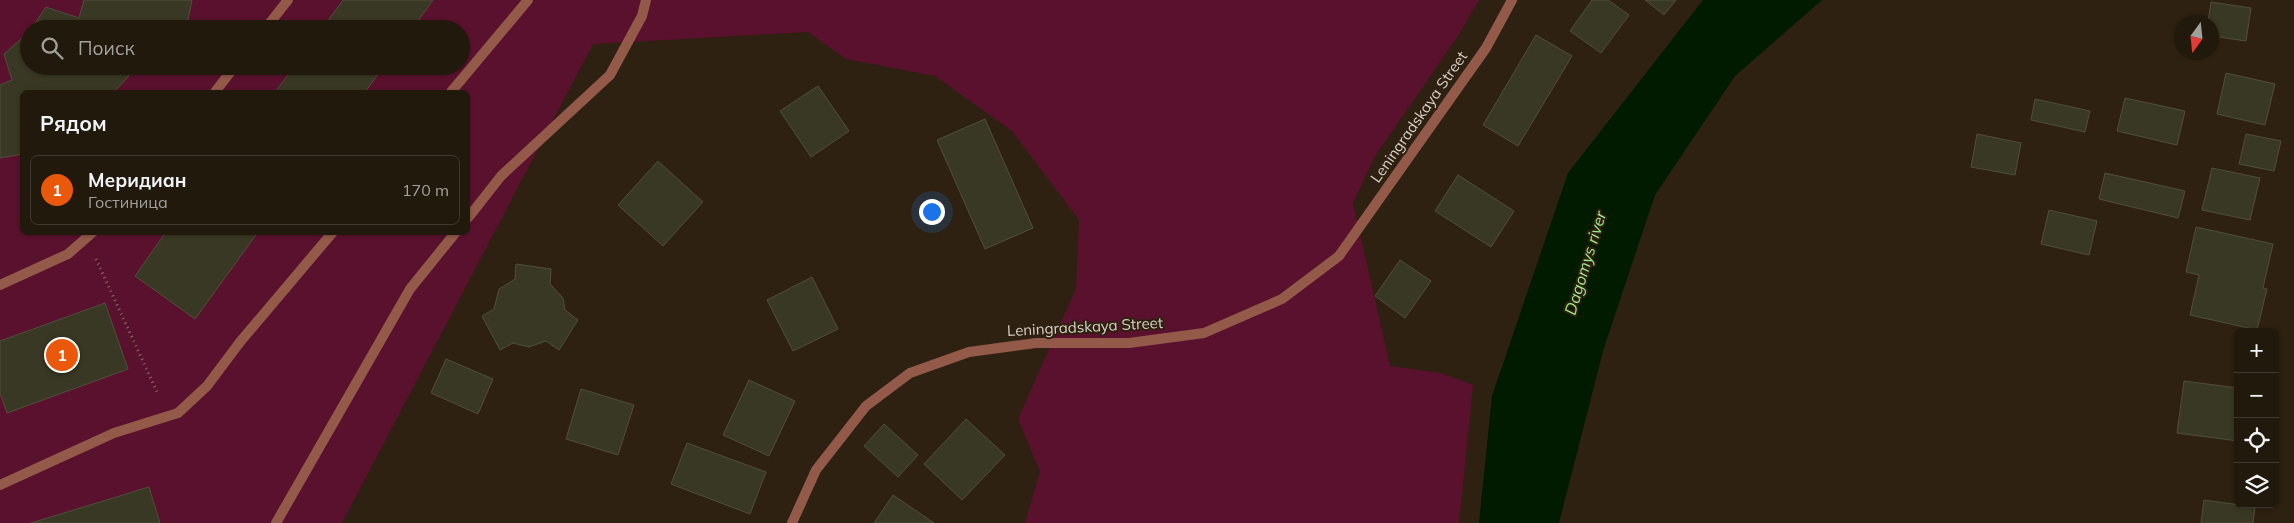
<!DOCTYPE html>
<html lang="ru">
<head>
<meta charset="utf-8">
<style>
  :root { --surface:#22190d; --page:#2a2216; --text:#f1f3f6; --muted:#a2a09d; --line:#3f382e; --accent:#ea580c }
  body { margin:0; font-family:Mulish,sans-serif; background:var(--page); color:var(--text) }
  .controls { position:absolute; right:15px; bottom:15px; display:grid; overflow:hidden; border-radius:8px; box-shadow:0 1px 4px #0004 }
  .controls button { width:45px; height:45px; display:grid; place-items:center; padding:0; border:0; border-bottom:1px solid var(--line); background:var(--surface); color:var(--text); font:25px sans-serif }
  .compass { position:absolute; left:2174px; top:15px; width:45px; height:45px; border-radius:50%; background:var(--surface); box-shadow:0 1px 4px #0004; rotate:195deg }
  .you { position:absolute; left:931px; top:211px; width:18px; height:18px; margin:-12px; border:4px solid #fff; border-radius:50%; background:#1a73e8; box-shadow:0 0 0 8px #1a73e833 }
  .badge { display:grid; place-items:center; width:32px; height:32px; border-radius:50%; background:var(--accent); color:#fff; font-size:16px; font-weight:700 }
  .pin { position:absolute; translate:-50% -50%; border:2px solid #fff; box-shadow:0 1px 5px #0006 }
  .list { margin:0; padding:0; list-style:none }
  h2 { display:flex; justify-content:space-between; align-items:center; height:65px; margin:0; padding:0 20px; font-size:21px }
  h2 small { font-size:16px; font-weight:400; color:var(--muted) }
  .list li { display:grid; grid-template-columns:32px 1fr auto; gap:15px; align-items:center; box-sizing:border-box; height:70px; margin:0 10px 10px; padding:0 10px; border:1px solid var(--line); border-radius:8px }
  .list b { display:block; font-size:19px; white-space:nowrap }
  .list p { margin:0; font-size:16px; white-space:nowrap; color:var(--muted) }
  .list em { font-size:16px; font-style:normal; color:var(--muted) }
  .icon { flex:none; width:28px; height:28px; fill:none; stroke:currentColor; stroke-width:2; stroke-linecap:round; stroke-linejoin:round }
  .map { position:relative; flex:none; width:2294px; height:523px; overflow:hidden }
  .search { position:absolute; background:var(--surface); box-shadow:0 1px 4px #0004; left:20px; top:20px; width:450px; height:55px; display:flex; align-items:center; gap:12px; box-sizing:border-box; padding:0 18px; border-radius:28px; color:var(--muted); font-size:19px }
  .panel { position:absolute; background:var(--surface); box-shadow:0 1px 4px #0004; left:20px; top:90px; width:450px; height:145px; border-radius:8px }
  .map>svg:first-child { display:block }
  .green { fill:#5a112d; fill-rule:evenodd }
  .water { fill:#001b00 }
  .building { fill:#393824; stroke:#504f3a }
  .lines { fill:none; stroke-linecap:round; stroke-linejoin:round }
  .path { stroke:#7f7466; stroke-width:3; stroke-dasharray:1 4; stroke-linecap:butt }
  .service { stroke:#935a4a; stroke-width:10 }
  .minor { stroke:#935a4a; stroke-width:10 }
  .labels { text-anchor:middle; stroke-width:4; stroke-linejoin:round; paint-order:stroke }
  .street-label { font-size:15px; fill:#d9d0c6; stroke:#2e2111 }
  .water-label { font-size:16px; font-style:italic; fill:#9dec8e; stroke:#2e2111 }
</style>
</head>
<body>
<div class="map">
<svg width="2294" height="523" viewBox="0 0 2294 523">
  <rect width="100%" height="100%" fill="#2e2111"/>
  <path class="green" d="M0,0H1479L1458,36L1375,156L1353,203L1390,366L1440,373L1473,385L1459,523H1025L1040,472L1018,419L1076,289L1079,220L1012,131L935,76L846,59L808,32L593,44L342,523H0ZM29,29H461V66H29ZM22,92H468V232H22Z"/>
  <path class="water" d="M1703,0H1822L1735,76L1655,195L1603,351L1559,523H1479L1492,396L1568,173Z"/>
  <path class="building" d="M84,0H192L186,29H156L150,27L149,29H31L46,7L79,18Z
    M343,0H433L412,29H322Z
    M1592,0H1608L1629,15L1601,53L1570,31Z
    M1645,0H1676L1664,15Z
    M2211,2L2251,8L2246,41L2212,36V22H2208Z
    M29,32V66H133L128,77L114,92H22V154L0,158V85L12,80L4,54Z
    M1536,35L1572,56L1518,146L1483,125Z
    M295,66H384L365,92H275Z
    M2226,73L2275,84L2265,125L2217,114Z
    M818,86L849,131L811,157L780,111Z
    M2125,98L2185,111L2177,145L2117,131Z
    M2035,99L2090,111L2085,132L2031,120Z
    M985,119L1033,228L985,249L937,140Z
    M1977,134L2021,143L2015,175L1971,167Z
    M2246,134L2281,141L2274,171L2239,164Z
    M658,161L703,202L663,246L618,205Z
    M2212,168L2260,178L2250,220L2202,210Z
    M2105,173L2185,191L2178,218L2099,199Z
    M1458,175L1514,211L1491,247L1435,211Z
    M2049,210L2097,221L2089,255L2041,244Z
    M2196,227L2273,244L2263,288L2267,289L2257,330L2190,315L2199,275L2186,272Z
    M166,232H258L195,319L135,276Z
    M1400,260L1431,281L1405,318L1375,296Z
    M516,264L551,269L550,284L563,298L565,310L578,320L559,350L546,341L529,347L513,343L500,350L482,316L494,309L499,289L515,279Z
    M812,277L838,329L793,351L767,300Z
    M105,303L128,369L7,413L0,393V341Z
    M446,359L493,379L478,414L431,393Z
    M749,380L795,401L769,456L723,435Z
    M2184,381L2238,388V441L2177,433Z
    M581,389L634,405L618,455L566,439Z
    M966,419L1005,455L962,500L924,464Z
    M884,424L918,455L898,477L864,446Z
    M687,443L766,472L750,514L671,484Z
    M149,487L160,523H31Z
    M893,495L934,523H874Z
    M2204,500L2255,507L2253,523H2201Z"/>
  <g class="lines">
    <path class="path" d="M96,259L158,394"/>
    <path class="service" d="M265,29L288,0
      M215,92L235,66
      M451,92L528,0
      M468,218L501,176L610,75L642,16L646,0
      M0,285L68,254L93,232
      M0,485L114,433L178,413L207,386L240,342L333,232
      M276,523L410,289L456,232"/>
    <path class="minor" d="M792,523L816,470L866,406L910,373L969,352L1036,343H1129L1204,333L1282,299L1339,256L1486,48L1512,0"/>
  </g>
  <g class="labels">
    <g class="street-label">
      <text transform="translate(1419 117) rotate(-55)" y="5">Leningradskaya Street</text>
      <text transform="translate(1085 327) rotate(-3)" y="5">Leningradskaya Street</text>
    </g>
    <g class="water-label">
      <text transform="translate(1585 263) rotate(-73)" y="6">Dagomys river</text>
    </g>
  </g>
</svg>
<div class="controls">
<button>+</button>
<button>−</button>
<button><svg class="icon" aria-label="locate" viewBox="0 0 24 24"><circle cx="12" cy="12" r="6"/><path d="M12 2v4M12 18v4M2 12h4M18 12h4"/></svg></button>
<button><svg class="icon" aria-label="layers" viewBox="0 0 24 24"><path d="M12 4l9 5-9 5-9-5zM3 14l9 5 9-5"/></svg></button>
</div>
<svg class="compass" viewBox="-18 -18 36 36"><path d="M0-13l5 13h-10z" fill="#e53935"/><path d="M0 13l5-13h-10z" fill="#a2a09d"/></svg>
<div class="you"></div>
<div class="pin badge" style="left:62px;top:355px">1</div>
<div class="search"><svg class="icon" aria-label="search" viewBox="0 0 24 24"><circle cx="10" cy="10" r="6"/><path d="M15 15l6 6"/></svg>Поиск</div>
<section class="panel">
<h2>Рядом<small></small></h2>
<ul class="list">
<li><span class="badge">1</span><div><b>Меридиан</b><p>Гостиница</p></div><em>170 m</em></li>
</ul>
</section>
</div>
</body>
</html>
